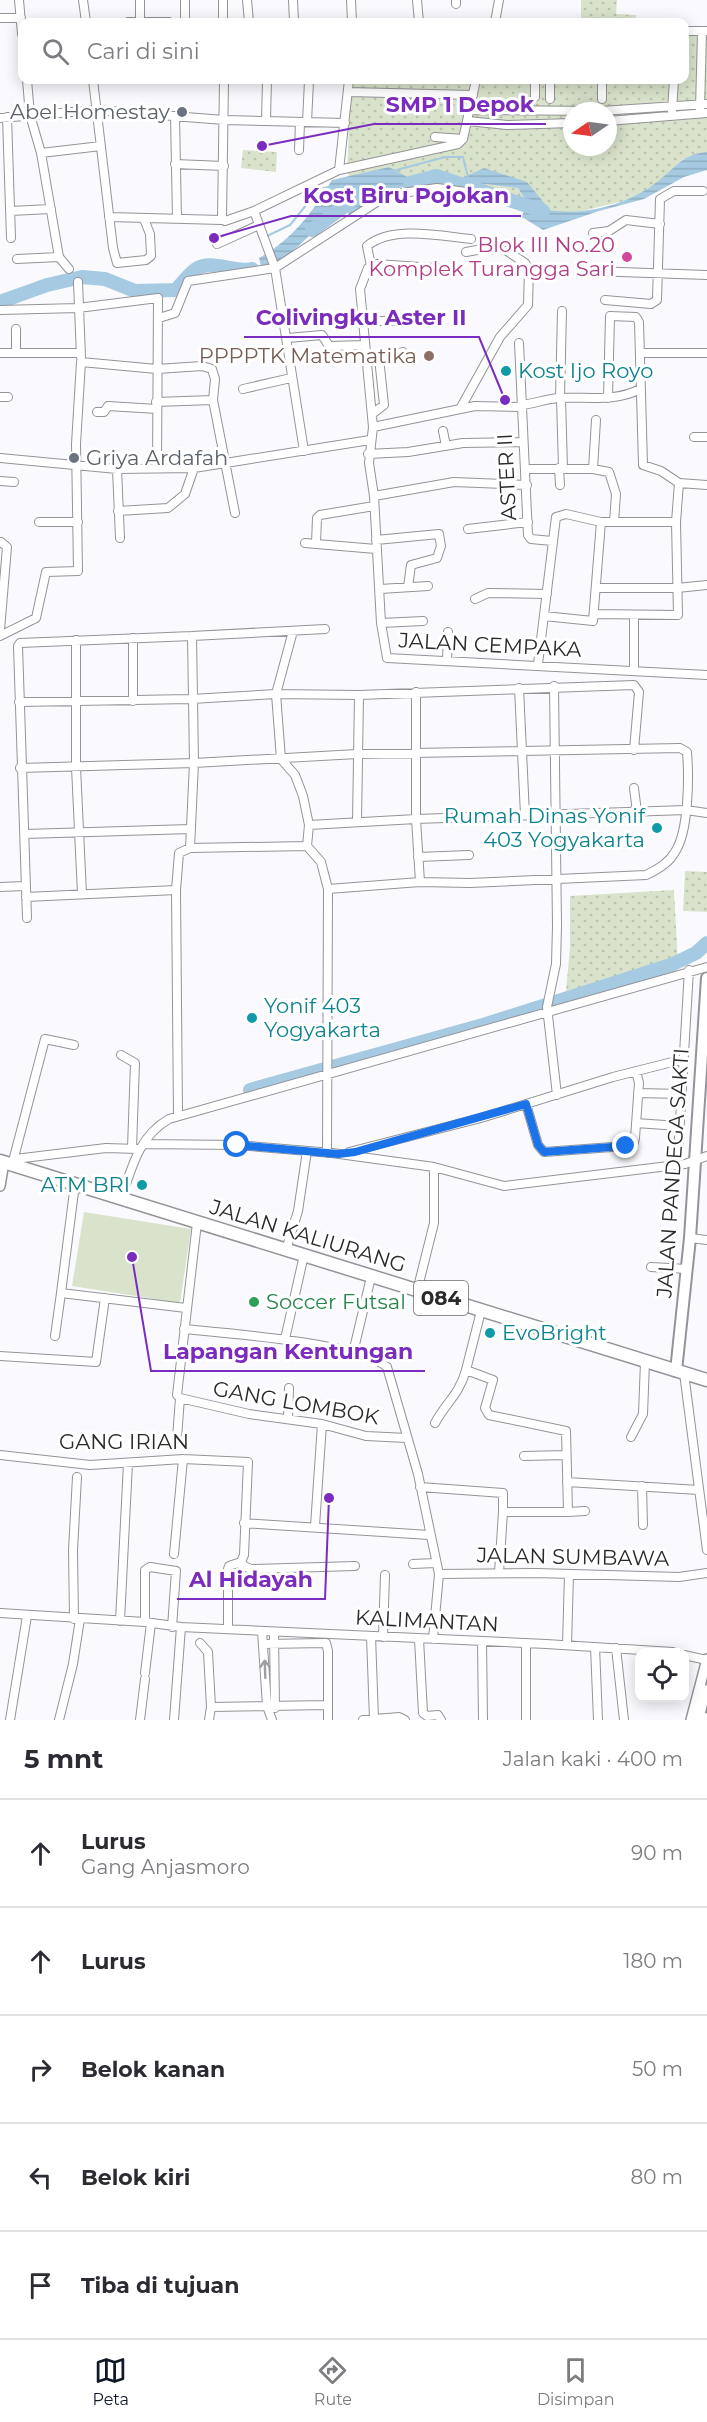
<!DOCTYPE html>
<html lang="id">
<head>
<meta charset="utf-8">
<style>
  :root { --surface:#fff; --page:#f2f2f3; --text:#2b2b33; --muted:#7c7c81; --line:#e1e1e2; --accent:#111827 }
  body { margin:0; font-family:Montserrat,sans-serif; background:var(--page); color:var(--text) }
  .controls { position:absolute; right:18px; bottom:18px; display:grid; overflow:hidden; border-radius:12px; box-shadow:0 3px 15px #0003 }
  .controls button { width:54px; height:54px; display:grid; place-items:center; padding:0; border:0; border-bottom:2px solid var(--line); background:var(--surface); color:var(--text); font:30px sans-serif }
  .compass { position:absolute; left:563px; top:102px; width:54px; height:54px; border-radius:50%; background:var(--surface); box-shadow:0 3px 15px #0003; rotate:257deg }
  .stop { position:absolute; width:18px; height:18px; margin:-14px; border:4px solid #1a73e8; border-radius:50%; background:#fff }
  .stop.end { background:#1a73e8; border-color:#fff; box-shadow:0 2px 6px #0008 }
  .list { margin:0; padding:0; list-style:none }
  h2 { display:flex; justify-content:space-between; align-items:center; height:78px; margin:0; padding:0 24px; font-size:26px }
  h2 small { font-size:20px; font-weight:400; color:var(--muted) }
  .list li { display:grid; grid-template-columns:39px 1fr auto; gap:18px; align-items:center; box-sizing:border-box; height:108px; padding:0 24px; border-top:2px solid var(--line) }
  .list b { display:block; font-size:22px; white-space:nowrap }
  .list p { margin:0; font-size:20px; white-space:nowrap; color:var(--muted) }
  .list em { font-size:20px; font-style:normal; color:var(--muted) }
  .icon { flex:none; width:33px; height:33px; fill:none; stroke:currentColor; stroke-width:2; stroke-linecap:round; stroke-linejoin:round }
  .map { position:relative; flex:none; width:707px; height:1720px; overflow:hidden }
  .search { position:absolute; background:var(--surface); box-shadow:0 3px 15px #0003; left:18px; right:18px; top:18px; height:66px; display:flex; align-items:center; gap:15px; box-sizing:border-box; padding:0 21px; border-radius:12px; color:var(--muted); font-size:22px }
  .sheet { height:618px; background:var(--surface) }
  nav { display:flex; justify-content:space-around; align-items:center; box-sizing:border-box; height:84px; border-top:2px solid var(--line); background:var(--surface); font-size:16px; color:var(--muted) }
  nav a { display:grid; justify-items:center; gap:3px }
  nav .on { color:var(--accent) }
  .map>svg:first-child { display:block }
  .grass { fill:url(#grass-dots); fill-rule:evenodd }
  .pitch { fill:#d9e3cb }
  .water { fill:url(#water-rules) }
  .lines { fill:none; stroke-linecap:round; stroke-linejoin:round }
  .stream { stroke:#a5cae2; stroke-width:2 }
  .river { stroke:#a5cae2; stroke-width:14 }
  .minor-tunnel { stroke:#d0d0d4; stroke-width:8; stroke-dasharray:8 4; stroke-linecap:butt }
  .trunk-tunnel { stroke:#d0d0d4; stroke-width:12; stroke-dasharray:12 6; stroke-linecap:butt }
  .minor-casing { stroke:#949398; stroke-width:10 }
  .tertiary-casing { stroke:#949398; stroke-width:12 }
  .secondary-casing { stroke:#949398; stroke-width:14 }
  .primary-casing { stroke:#949398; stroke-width:15 }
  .trunk-casing { stroke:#949398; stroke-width:15 }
  .minor { stroke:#fff; stroke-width:8 }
  .tertiary { stroke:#fff; stroke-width:9 }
  .secondary { stroke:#fff; stroke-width:10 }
  .primary { stroke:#fff; stroke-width:12 }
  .trunk { stroke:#fff; stroke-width:12 }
  .oneway { stroke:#9f9fa0 }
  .route { stroke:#1a73e8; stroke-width:8 }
  .worship-dot { fill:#6b7280; stroke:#fff; stroke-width:2 }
  .hotel-dot { fill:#d1479c; stroke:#fff; stroke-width:2 }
  .education-dot { fill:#8d6e63; stroke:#fff; stroke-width:2 }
  .culture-dot { fill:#0f9aa8; stroke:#fff; stroke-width:2 }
  .leisure-dot { fill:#2e9e5b; stroke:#fff; stroke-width:2 }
  .labels { text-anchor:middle; stroke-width:6; stroke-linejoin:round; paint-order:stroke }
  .shield { fill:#fff; stroke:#6a6a6b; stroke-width:1.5 }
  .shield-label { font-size:20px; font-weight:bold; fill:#2a2a2c }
  .worship-label { font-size:21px; fill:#5b616d; stroke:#fff; text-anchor:end }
  .hotel-label { font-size:21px; fill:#b23c85; stroke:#fff; text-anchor:end }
  .education-label { font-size:21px; fill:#785e54; stroke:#fff; text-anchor:end }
  .culture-label { font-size:21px; fill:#0d838f; stroke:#fff; text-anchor:start }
  .street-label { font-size:21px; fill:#2a2a2c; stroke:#fff }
  .leisure-label { font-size:21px; fill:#27864d; stroke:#fff; text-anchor:start }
  .leader { fill:none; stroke:#7b2cbf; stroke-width:2 }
  .callout-dot { fill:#7b2cbf; stroke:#fff; stroke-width:2 }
  .callout-label { font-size:22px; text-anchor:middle; font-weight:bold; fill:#7b2cbf; stroke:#fff; stroke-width:6; stroke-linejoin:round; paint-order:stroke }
</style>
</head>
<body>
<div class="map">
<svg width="707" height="1720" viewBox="0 0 707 1720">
  <defs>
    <pattern id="grass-dots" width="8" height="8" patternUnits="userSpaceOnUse" patternTransform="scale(1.5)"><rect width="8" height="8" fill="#d9e3cb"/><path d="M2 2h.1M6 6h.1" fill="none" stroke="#bac3ae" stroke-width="1.8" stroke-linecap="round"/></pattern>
    <pattern id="water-rules" width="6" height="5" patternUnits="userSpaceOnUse" patternTransform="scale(1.5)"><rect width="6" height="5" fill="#a5cae2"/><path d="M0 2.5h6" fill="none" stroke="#8eaec2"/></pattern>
  </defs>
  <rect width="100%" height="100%" fill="#fafafe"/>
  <path class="grass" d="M581,0H617L616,14L636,15L635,22H581Z
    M685,34L707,35V153L636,198L582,211L565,213L551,210L436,176L359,196L347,172L351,80H684ZM572,111H608V147H572Z
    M243,150L277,152L276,172L241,168Z
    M685,871L707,872V912L683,911Z
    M674,890L678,964L566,991L570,948V896Z"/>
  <path class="pitch" d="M84,1212L191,1229L180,1303L72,1286Z"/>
  <path class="water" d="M707,152V170L684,177L644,199L599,211L543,230L522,217L527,202L518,188L487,184L453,187L418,184L380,192L367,207L352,217L341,206L292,252L262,270L259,258C294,238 311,214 332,180L389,167L409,178L458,180L484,168L527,182L550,210C583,216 626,205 653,185C673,171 681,154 707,152Z"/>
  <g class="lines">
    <path class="stream" d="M393,171L445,157H463L468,177
      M265,237L290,225L319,189L329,187"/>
    <path class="river" d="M410,183L436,176L543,211
      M312,230L357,197
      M0,302L47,285L82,277L105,279L135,291L176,290C182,283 189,274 196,269C211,259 235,273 252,269
      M250,1090L483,1025L671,965L696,953L707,943"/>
    <path class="minor-tunnel" d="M477,250L507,251"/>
    <path class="trunk-tunnel" d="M704,1691L707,1679"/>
    <defs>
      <path id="minor" d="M19,0L22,34
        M83,0L86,22
        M140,0V22
        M247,0L249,22
        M293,0L294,22
        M351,0L352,22
        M417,0L419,22
        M456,0V4
        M0,18H21
        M128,22H169
        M185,22V0
        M223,22V0
        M495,22L499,0
        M684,31H707
        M27,80L30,115L41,153L59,257L69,269
        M93,80L113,248L117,263L146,260L151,256L150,234L144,219
        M224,80L222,219L225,221L254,211L339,170L458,144L463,139L476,80
        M535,80V97
        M348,92L473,95
        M550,99V80
        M602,99V80
        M700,109L702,31
        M470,110L601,111L707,104
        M672,111L674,80
        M175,116L177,219
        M7,117L11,238
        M0,118L96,110L224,120L345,123
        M266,120L267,80
        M468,121L507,125L572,123
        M608,121L707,113
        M307,122L309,81
        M435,137L463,139
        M299,150L300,122
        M41,153L101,146
        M175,164L224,166
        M339,170L349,80
        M10,211L51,209
        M254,211L275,268L304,451
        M109,217L222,220
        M593,233L609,231L626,220L660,224
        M217,244L259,225
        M466,252L477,250
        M17,259L59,257
        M371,266L367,246C392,225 441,236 471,239
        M448,269L377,264L368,268L360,289L373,427L369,463L374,496L381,623L387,658L707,675
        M591,271L707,275
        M78,282L81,357
        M605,300L651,304L657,300L660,199L674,191H703
        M0,310L78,308L158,298L157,468
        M159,318L175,313L188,281L275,268L383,198L395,194L437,188L480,194
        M362,322L423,319
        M16,329V353
        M288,338L322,335L329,346L364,345
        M519,343L528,535L531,539L552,541
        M0,353H80
        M640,353H707
        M243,389L291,378
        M0,397H8
        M560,398L562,311
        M608,398L610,316L636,317L639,322L643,465L661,471L679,483L707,485
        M561,399L563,468
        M156,402L213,400
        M521,405C533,404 546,399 558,398C584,396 614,403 640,389
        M460,409L500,337L528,305L529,269L525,263L507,251
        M97,412H104L108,406L157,409
        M372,414L384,405L379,358L403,352
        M373,427L475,406L521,407
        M443,431L446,446
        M694,437H707
        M368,454L408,452L463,443L523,442
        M0,458L117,469L194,468L370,440
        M559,468L560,485
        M117,469L120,538
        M525,469H593L609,472L616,494L614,522
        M593,469L596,420
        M0,481L14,482
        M374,496L454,482L527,485
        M118,511L168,508L185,494L194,468
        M39,522H78
        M468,529L528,522
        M376,540L439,534L441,546L437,558L411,565L408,587
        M305,543L376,549
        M316,543L317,518L320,515L374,506
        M596,588H677L707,585
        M380,589L428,586
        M475,599L488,593L547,594
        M594,614L678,615L676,522L679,483
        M544,616L593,621L601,522
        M381,623L423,621
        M0,630L7,547L1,542
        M0,636L36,618L46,572L78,571L76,444L81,362L157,369L202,366L212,369L215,379L213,400L235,513
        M192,636L325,629
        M133,638V701
        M76,640V767L82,894
        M447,661L448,632
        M538,664L556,517L566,514L601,522H676
        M634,671V616
        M554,686L557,926L556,964L547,1007L557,1095
        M519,688L525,815
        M416,692V819L420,882
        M19,702L191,699L276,694L293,631
        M20,768L194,763L192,636L20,643L18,646L27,918
        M634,788L637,812
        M357,822L359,695
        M309,825L416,819L686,810L707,813
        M25,834L190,829
        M307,846L309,825L303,796L295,775L281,759L276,694L359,695L634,685L639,692L634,750
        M190,848L194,763L357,754L680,748L687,752C689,777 689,831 675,852C669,863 657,870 646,875L470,883L420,882L328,889
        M418,857L469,855
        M0,887L25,886
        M26,897L176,890
        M121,1055L135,1063L132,1148
        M638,1093L682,1094
        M526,1104L538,1145L544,1152L626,1146L634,1142L635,1138L639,1083L636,1071
        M178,1116L176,890L179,853L190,848L307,846L321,862L328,889L327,1153
        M636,1123L679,1126
        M144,1144L237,1145L332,1153L434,1167L504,1186L685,1164L707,1156
        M349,1152L481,1118L613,1077L684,1059
        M678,1154L689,970
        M15,1159L106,1148L138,1149
        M12,1165L45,1039L74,1045
        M75,1184L61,1293L186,1308
        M121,1199C132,1167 139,1136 169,1119L707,967
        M690,1238L707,1240
        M286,1250L298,1211L307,1151
        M651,1267L687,1269
        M417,1291L434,1223V1167
        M184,1329C224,1333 360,1343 387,1367L418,1474L439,1574L433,1639
        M55,1336L61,1293
        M285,1339L304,1255
        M353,1353L371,1277
        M0,1356L96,1362L105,1298
        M684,1373L707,1550
        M180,1398L249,1414L322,1424L366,1436L407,1438
        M288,1419L289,1388
        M435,1423C447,1401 459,1395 466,1370
        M631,1437L643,1414L645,1362
        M177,1438L180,1398L177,1395L197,1223
        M0,1455L90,1465L183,1459L248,1462L244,1555L241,1562L229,1566L228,1569V1629
        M524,1456L566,1455
        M567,1482L699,1490
        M642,1486L643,1525
        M420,1487L503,1493V1512H568L566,1431L489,1415L485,1408L493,1380L466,1370L481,1311
        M568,1512L585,1511
        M244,1523L429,1535
        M315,1526L322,1424
        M174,1554L183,1459
        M241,1562L244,1566L251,1569L355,1566
        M413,1564L435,1563
        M499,1573L503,1512
        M439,1574L536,1573L679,1577L707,1573
        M0,1613L145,1622L181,1627L546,1644L673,1652
        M74,1619L73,1550L77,1477
        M120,1621L128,1463
        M145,1622V1570L150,1567L176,1571L172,1627
        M262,1631L267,1706L272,1720
        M274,1632L275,1708
        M371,1636L374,1719
        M383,1637L385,1575
        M419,1639L423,1713L427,1716L438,1715L441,1720
        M482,1641L483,1720
        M200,1643L208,1652L211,1707
        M526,1643V1720
        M264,1644L326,1643L328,1651V1720
        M567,1645L569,1574
        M595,1647L598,1720
        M616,1648L624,1720
        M684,1655L707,1660
        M145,1673L151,1623
        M10,1720L27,1616
        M59,1720L73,1664L80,1619
        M140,1720L145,1679
        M174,1720L181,1627
        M209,1720L211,1707L327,1705
        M363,1720L399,1717L405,1720"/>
      <path id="tertiary" d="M0,1186L4,1162
        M691,1720L707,1659"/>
      <path id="secondary" d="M676,1371L690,1238L707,978"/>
      <path id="primary" d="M0,1161L707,1380"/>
      <path id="trunk" d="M697,1720L704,1691
        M707,1720V1719"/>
    </defs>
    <use href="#minor" class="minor-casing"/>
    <use href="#tertiary" class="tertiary-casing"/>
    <use href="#secondary" class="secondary-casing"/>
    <use href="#primary" class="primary-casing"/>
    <use href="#trunk" class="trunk-casing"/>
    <use href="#minor" class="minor"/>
    <use href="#tertiary" class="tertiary"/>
    <use href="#secondary" class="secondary"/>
    <use href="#primary" class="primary"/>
    <use href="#trunk" class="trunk"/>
  </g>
  <defs><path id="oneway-shaft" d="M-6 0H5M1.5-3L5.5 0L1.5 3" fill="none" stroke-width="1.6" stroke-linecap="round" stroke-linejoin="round" transform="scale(1.5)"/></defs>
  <use class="oneway" href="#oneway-shaft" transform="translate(265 1669) rotate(-92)"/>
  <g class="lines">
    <path class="route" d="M237,1145L338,1154L355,1152L526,1104L538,1145L544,1152L626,1146"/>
  </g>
  <g class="worship-dot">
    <circle cx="182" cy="112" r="6"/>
    <circle cx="74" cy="458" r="6"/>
  </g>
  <circle class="hotel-dot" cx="627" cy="257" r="6"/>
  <circle class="education-dot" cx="429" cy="356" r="6"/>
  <g class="culture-dot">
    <circle cx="506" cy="371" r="6"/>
    <circle cx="657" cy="828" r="6"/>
    <circle cx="252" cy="1018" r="6"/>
    <circle cx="142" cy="1185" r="6"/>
    <circle cx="490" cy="1333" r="6"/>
  </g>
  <circle class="leisure-dot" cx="254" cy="1302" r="6"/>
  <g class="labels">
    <rect class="shield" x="414" y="1281" width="54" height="34" rx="4.5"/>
    <g class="shield-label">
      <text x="441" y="1305">084</text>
    </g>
    <g class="worship-label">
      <text x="170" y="119">Abel Homestay</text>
      <text x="86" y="465" text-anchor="start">Griya Ardafah</text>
    </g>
    <g class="hotel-label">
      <text x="615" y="252">Blok III No.20<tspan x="615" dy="24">Komplek Turangga Sari</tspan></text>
    </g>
    <g class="education-label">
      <text x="417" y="363">PPPPTK Matematika</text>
    </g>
    <g class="culture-label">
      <text x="518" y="378">Kost Ijo Royo</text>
      <text x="645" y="823" text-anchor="end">Rumah Dinas Yonif<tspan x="645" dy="24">403 Yogyakarta</tspan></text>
      <text x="264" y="1013">Yonif 403<tspan x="264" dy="24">Yogyakarta</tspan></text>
      <text x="130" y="1192" text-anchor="end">ATM BRI</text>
      <text x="502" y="1340">EvoBright</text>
    </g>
    <g class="street-label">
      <text transform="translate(507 477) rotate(-93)" y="7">ASTER II</text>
      <text transform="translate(490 645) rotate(3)" y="7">JALAN CEMPAKA</text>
      <text transform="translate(673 1173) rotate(-86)" y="7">JALAN PANDEGA SAKTI</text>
      <text transform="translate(308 1236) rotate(17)" y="7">JALAN KALIURANG</text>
      <text transform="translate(296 1403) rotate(10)" y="7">GANG LOMBOK</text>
      <text x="124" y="1449">GANG IRIAN</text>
      <text transform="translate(573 1557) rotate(1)" y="7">JALAN SUMBAWA</text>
      <text transform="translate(427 1621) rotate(3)" y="7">KALIMANTAN</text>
    </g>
    <g class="leisure-label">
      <text x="266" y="1309">Soccer Futsal</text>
    </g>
  </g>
  <path class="leader" d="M262 146L374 124H546M214 238L291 216H521M505 400L479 337H244M132 1257L151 1371H425M329 1498L325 1599H177"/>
  <g class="callout-dot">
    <circle cx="262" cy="146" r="6"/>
    <circle cx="214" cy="238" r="6"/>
    <circle cx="505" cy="400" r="6"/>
    <circle cx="132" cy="1257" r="6"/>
    <circle cx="329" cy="1498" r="6"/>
  </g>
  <g class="callout-label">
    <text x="460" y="112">SMP 1 Depok</text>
    <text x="406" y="203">Kost Biru Pojokan</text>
    <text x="361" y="325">Colivingku Aster II</text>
    <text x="288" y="1359">Lapangan Kentungan</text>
    <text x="251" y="1587">Al Hidayah</text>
  </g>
</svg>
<div class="controls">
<button><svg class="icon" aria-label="locate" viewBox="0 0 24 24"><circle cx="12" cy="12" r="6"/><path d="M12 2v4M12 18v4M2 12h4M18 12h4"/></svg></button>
</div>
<svg class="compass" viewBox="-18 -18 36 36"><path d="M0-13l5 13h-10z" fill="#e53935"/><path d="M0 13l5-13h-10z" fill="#7c7c81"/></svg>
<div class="stop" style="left:237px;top:1145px"></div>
<div class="stop end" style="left:626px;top:1146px"></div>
<div class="search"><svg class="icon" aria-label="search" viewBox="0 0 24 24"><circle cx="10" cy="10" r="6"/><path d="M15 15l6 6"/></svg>Cari di sini</div>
</div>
<section class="sheet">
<h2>5 mnt<small>Jalan kaki · 400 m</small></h2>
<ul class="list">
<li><svg class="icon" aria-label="ahead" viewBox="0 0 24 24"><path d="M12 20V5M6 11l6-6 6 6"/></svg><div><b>Lurus</b><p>Gang Anjasmoro</p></div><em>90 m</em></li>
<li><svg class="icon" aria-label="ahead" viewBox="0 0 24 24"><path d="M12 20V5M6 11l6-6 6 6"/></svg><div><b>Lurus</b></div><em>180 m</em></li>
<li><svg class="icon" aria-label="right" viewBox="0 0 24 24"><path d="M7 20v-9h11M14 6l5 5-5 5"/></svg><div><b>Belok kanan</b></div><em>50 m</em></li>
<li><svg class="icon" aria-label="left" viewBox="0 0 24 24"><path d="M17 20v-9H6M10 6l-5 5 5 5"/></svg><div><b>Belok kiri</b></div><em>80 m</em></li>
<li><svg class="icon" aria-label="arrive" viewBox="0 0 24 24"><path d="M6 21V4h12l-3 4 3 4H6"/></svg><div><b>Tiba di tujuan</b></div></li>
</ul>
</section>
<nav>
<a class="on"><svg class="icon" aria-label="map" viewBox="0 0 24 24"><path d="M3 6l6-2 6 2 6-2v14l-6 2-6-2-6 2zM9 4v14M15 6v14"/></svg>Peta</a>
<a><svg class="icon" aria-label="directions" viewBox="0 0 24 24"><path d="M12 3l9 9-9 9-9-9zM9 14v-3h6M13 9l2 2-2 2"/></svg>Rute</a>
<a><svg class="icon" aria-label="saved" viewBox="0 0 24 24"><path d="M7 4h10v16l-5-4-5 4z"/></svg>Disimpan</a>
</nav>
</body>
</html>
